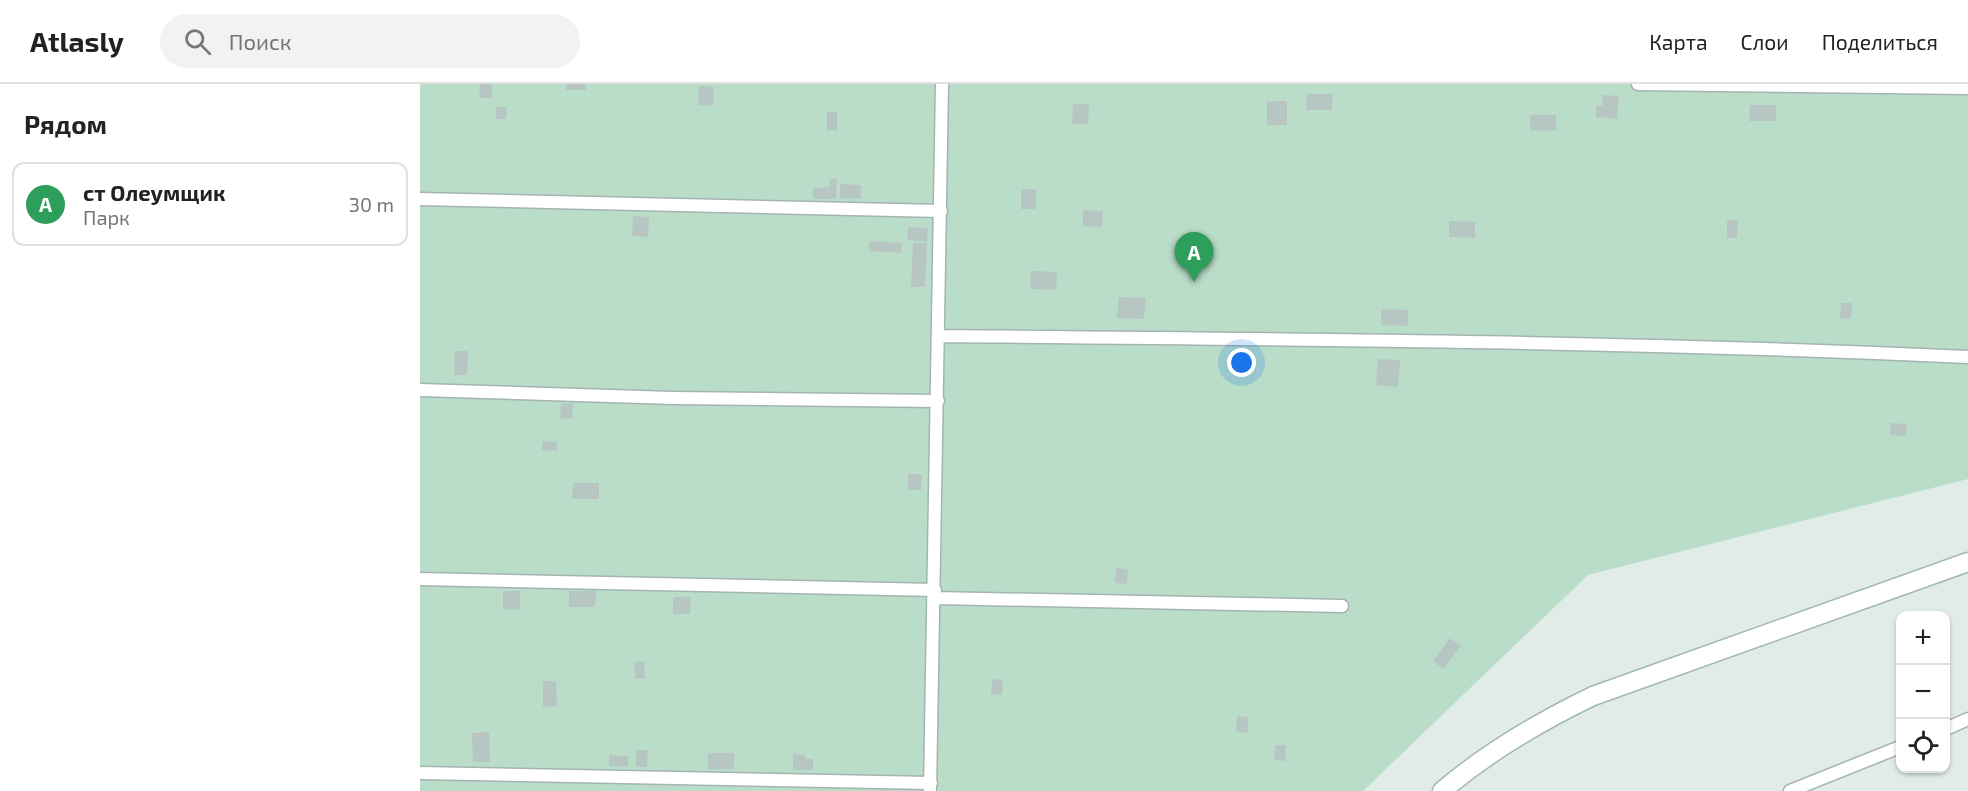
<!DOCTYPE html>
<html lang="ru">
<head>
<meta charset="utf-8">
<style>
  :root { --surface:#fff; --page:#f2f2f2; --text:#222; --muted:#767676; --line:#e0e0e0; --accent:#b45309 }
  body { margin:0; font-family:"Exo 2",sans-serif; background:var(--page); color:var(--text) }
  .controls { position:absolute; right:18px; bottom:18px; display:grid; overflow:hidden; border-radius:12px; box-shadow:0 2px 4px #0004 }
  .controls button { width:54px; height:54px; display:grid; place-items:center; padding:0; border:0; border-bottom:2px solid var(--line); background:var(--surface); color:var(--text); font:30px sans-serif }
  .you { position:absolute; left:822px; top:279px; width:21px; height:21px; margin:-15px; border:4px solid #fff; border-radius:50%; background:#1a73e8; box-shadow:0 0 0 9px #1a73e833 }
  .badge { display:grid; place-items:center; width:39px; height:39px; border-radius:50%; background:var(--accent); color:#fff; font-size:20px; font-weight:700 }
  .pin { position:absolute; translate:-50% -50px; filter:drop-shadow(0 2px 3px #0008) }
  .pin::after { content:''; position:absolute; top:32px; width:21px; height:18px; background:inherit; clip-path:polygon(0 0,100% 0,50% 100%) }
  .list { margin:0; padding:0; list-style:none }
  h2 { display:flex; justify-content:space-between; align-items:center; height:78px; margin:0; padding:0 24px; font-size:26px }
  h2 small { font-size:20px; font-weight:400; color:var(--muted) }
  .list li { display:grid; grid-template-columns:39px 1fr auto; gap:18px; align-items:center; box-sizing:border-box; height:84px; margin:0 12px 12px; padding:0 12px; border:2px solid var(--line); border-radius:12px }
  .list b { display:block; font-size:22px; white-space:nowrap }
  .list p { margin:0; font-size:20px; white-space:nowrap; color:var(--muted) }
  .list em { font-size:20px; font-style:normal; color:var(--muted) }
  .icon { flex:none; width:33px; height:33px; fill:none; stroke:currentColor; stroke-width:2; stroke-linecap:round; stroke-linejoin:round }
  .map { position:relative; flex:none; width:1548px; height:707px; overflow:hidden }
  header { display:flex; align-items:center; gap:36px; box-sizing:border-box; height:84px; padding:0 30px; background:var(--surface); border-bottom:2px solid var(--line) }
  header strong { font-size:28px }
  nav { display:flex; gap:33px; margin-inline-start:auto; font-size:21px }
  .search { width:420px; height:54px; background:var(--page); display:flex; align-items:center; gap:15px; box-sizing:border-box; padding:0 21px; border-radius:33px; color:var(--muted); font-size:22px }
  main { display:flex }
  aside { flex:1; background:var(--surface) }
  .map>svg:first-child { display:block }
  .green { fill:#baddc9 }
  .building { fill:#b7c6c2 }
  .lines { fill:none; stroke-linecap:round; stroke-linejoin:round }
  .lane-casing { stroke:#a4b4b1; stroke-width:15 }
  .secondary-casing { stroke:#a0b7b3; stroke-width:21 }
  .lane { stroke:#fff; stroke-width:12 }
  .secondary { stroke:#fff; stroke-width:18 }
</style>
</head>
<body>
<header>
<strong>Atlasly</strong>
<div class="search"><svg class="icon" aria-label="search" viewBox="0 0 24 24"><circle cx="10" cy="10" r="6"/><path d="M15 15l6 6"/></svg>Поиск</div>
<nav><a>Карта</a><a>Слои</a><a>Поделиться</a></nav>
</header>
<main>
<aside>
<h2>Рядом<small></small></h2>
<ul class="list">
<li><span class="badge" style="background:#2e9e5b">A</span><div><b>ст Олеумщик</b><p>Парк</p></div><em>30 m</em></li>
</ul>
</aside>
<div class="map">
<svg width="1548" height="707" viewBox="0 0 1548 707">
  <rect width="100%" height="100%" fill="#e1ece9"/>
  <path class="green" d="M0,0H1548V395L1168,491L943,707H0Z"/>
  <path class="building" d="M60,0H72V14H59Z
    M146,0H166V6H146Z
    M279,2L294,3L293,22L278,21Z
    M887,10H913L912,26H886Z
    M1183,11L1199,12L1197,35L1176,33V21L1182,22Z
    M847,17H867V41H847Z
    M653,20H669L668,40H652Z
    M1330,21H1356V37H1329Z
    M76,23H87L86,35H76Z
    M407,28H417V47H407Z
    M1110,31H1136V47L1110,46Z
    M410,95H417L416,115H393V104L409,103Z
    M420,100L441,101V115L420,114Z
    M601,105H616V125H601Z
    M663,126L683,127L682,143L663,142Z
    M213,132L229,133L228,153L212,152Z
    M1307,136H1318L1317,154H1307Z
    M1029,137L1055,138V154L1029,153Z
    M488,143L508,144L507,158L487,156Z
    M449,157L482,159L481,169L449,167Z
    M493,159H507L505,203H491Z
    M611,187L637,188L636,206L610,205Z
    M699,213L726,214L724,235L697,234Z
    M1421,219H1432L1431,235L1420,234Z
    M961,225L988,226V242L961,241Z
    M35,267H48L47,291H34Z
    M958,275L980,276L978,303L956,301Z
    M141,319L153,320L152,335L140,334Z
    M1471,339L1487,340L1486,352L1470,351Z
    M123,357L137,358V367L122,366Z
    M488,390H502L501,406H488Z
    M153,399H179V415H152Z
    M696,484L708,485L707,500L695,499Z
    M83,507H100V526L83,525Z
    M149,507H176L175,523H149Z
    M253,513H271L270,530H253Z
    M1030,554L1041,562L1023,585L1013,577Z
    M224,577L225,594L215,595L214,578Z
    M572,595L583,596L582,611L571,610Z
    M123,597H136L137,622L123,623Z
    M817,632L828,633V649L816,648Z
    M69,648L70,678H53L52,649Z
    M855,661H866L865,677L854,676Z
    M216,666H228L227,683H216Z
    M288,669H314V685H288Z
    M373,670L385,671L386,675H393V686H373Z
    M189,671L208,672V683L189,682Z"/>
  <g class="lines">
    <defs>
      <path id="lane" d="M1218,0L1548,4
        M0,115L521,127
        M519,252C862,255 1205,257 1548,273
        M0,306L253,314L518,317
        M0,495L515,506
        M515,514L922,522
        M1526,645L1548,635
        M0,689L511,699
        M510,707L522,0
        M1370,707L1480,663"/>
      <path id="secondary" d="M1022,707C1068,668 1119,638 1173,612L1548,478"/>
    </defs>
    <use href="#lane" class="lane-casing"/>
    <use href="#secondary" class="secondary-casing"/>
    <use href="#lane" class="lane"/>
    <use href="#secondary" class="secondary"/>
  </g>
</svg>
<div class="controls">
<button>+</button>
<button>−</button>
<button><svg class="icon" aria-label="locate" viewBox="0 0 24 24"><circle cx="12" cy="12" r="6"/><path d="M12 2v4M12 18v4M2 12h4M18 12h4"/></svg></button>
</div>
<div class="you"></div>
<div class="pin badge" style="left:774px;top:198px;background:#2e9e5b">A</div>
</div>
</main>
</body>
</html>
